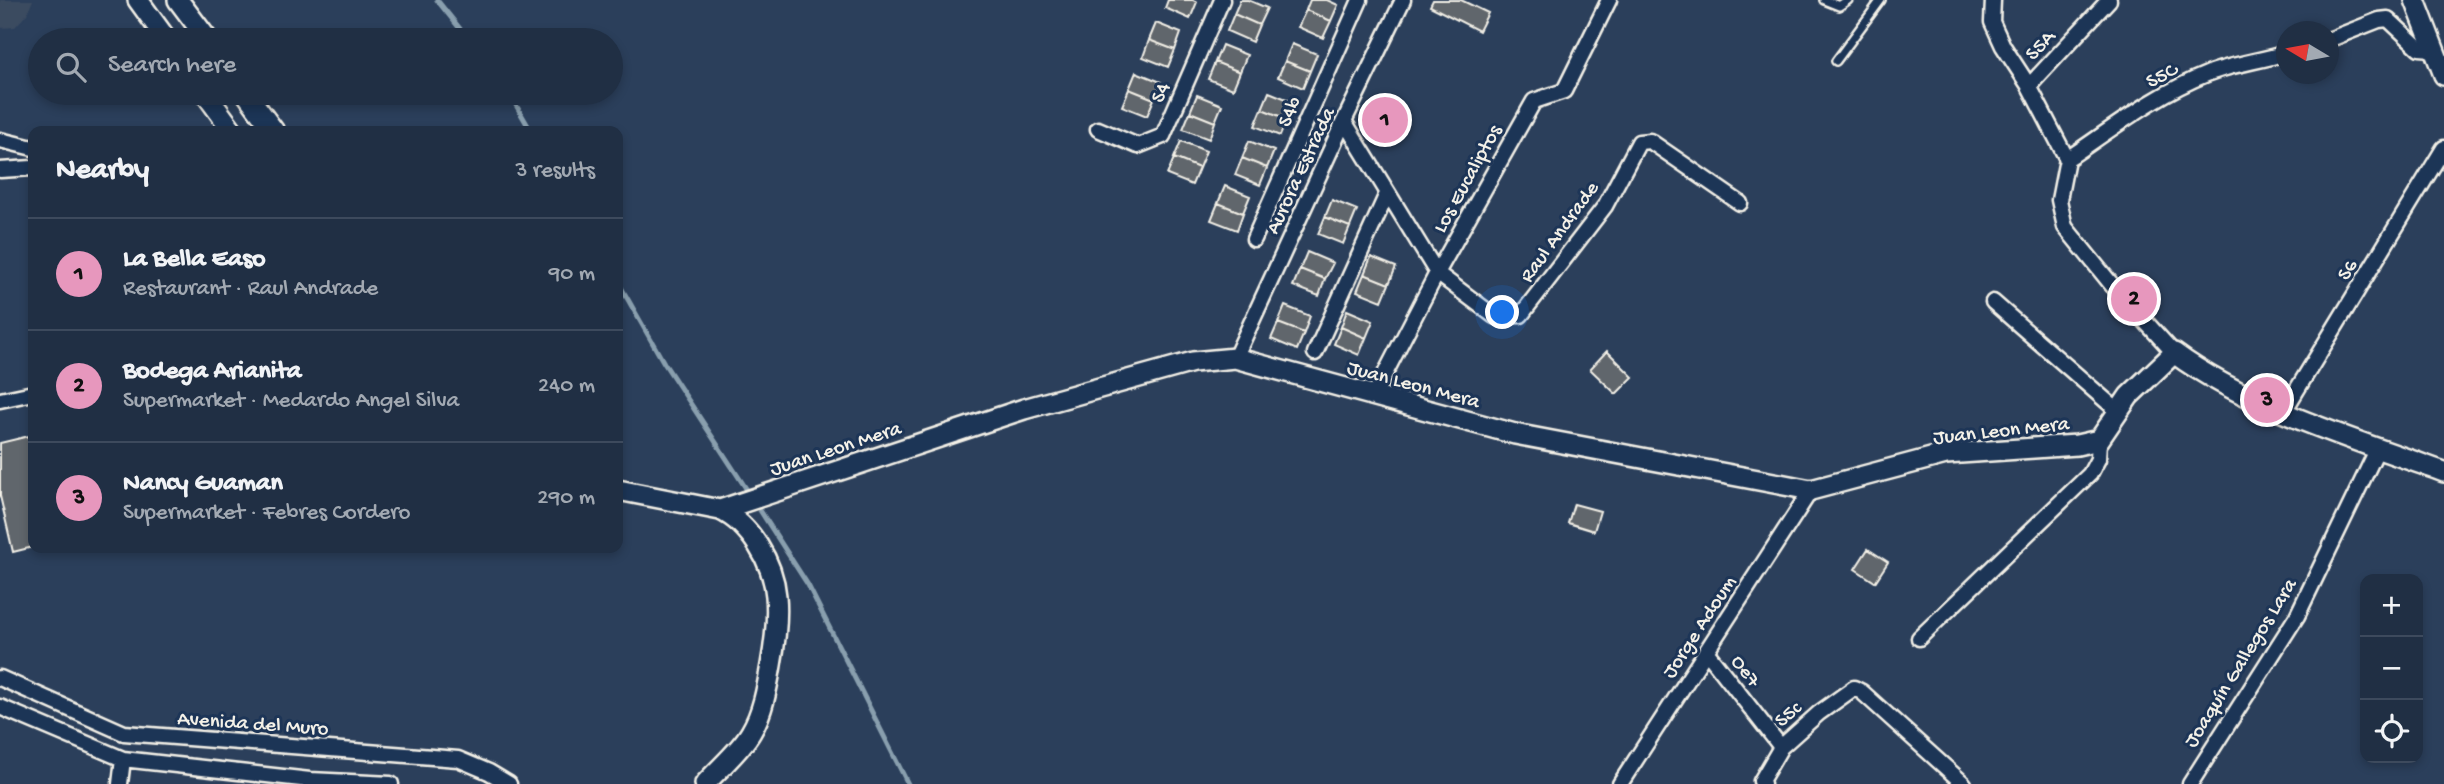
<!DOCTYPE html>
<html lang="en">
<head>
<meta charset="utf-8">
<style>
  :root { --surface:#202f44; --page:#2d3b4f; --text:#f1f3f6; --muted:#a2a9b2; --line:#3d4a5d; --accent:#e797bd }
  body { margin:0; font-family:"Gochi Hand",sans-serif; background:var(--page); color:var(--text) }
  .controls { position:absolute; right:21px; bottom:21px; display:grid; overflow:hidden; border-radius:14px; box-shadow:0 4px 10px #0003 }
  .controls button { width:63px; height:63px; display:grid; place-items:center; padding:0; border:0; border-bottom:2px solid var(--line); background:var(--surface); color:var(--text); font:35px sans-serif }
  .compass { position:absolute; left:2276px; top:21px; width:63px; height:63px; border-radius:50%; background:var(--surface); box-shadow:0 4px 10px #0003; rotate:280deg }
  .you { position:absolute; left:1503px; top:313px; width:24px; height:24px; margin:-18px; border:5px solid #fff; border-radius:50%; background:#1a73e8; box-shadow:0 0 0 10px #1a73e833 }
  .badge { display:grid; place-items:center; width:46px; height:46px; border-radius:50%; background:var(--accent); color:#111; font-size:23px; font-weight:700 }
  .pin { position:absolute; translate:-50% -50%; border:4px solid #fff; box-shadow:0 2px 7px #0006 }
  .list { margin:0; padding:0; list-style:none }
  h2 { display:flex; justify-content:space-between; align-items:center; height:91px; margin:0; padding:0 28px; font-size:30px }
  h2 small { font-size:23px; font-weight:400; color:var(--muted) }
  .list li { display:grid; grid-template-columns:46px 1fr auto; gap:21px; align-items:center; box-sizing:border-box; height:112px; padding:0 28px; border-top:2px solid var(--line) }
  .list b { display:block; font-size:26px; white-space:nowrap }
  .list p { margin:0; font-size:23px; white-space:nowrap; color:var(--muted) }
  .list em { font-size:23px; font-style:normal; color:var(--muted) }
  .icon { flex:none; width:38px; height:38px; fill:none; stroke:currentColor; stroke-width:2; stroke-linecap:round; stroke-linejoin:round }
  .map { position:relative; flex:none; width:2444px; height:784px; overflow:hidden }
  .search { position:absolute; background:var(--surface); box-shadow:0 4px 10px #0003; left:28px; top:28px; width:595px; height:77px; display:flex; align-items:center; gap:18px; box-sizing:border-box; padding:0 24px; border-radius:38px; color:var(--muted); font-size:26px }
  .panel { position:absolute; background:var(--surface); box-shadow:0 4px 10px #0003; left:28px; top:126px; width:595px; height:427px; border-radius:14px }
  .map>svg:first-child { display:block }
  .built { fill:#3b4b60 }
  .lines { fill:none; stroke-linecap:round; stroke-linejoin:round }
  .stream { stroke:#899fae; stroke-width:5 }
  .building { fill:#61666c; stroke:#f4f1e8; stroke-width:2 }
  .lane-casing { stroke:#f4f1e8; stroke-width:12 }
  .street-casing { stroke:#f4f1e8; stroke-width:19 }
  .secondary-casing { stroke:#f4f1e8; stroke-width:24 }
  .lane { stroke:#1d3557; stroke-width:7 }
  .street { stroke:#1d3557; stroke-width:14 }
  .secondary { stroke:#1d3557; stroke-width:19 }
  .labels { text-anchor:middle; stroke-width:6; stroke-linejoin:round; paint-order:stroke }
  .street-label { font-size:21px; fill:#f4f1e8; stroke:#1d3557 }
</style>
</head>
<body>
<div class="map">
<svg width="2444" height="784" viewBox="0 0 2444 784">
  <rect width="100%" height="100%" fill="#2b3f5b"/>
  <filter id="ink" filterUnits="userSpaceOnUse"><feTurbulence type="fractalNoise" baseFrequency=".0143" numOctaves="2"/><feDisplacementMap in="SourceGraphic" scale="14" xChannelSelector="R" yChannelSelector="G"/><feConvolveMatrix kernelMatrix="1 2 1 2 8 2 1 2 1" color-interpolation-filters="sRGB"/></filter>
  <g filter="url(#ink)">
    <path class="built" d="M0,0H33L27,14L15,27L0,28Z"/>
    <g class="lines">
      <path class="stream" d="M437,0L469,40
        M509,93L531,131
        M618,282L664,363L751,496
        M756,504L808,585L908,784"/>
    </g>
    <path class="building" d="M1168,0H1193L1197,2L1190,19L1165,8Z
      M1240,0H1248L1267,8L1259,25L1234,14Z
      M1310,0H1327L1338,5L1331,21L1306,10Z
      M1433,0H1461L1488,13L1479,31L1430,6Z
      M1306,10L1331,21L1323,38L1298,27Z
      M1234,14L1259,25L1252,42L1227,31Z
      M1156,23L1181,33L1175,50L1149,40Z
      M1149,40L1175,50L1168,67L1143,57Z
      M1292,44L1317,54L1310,71L1285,61Z
      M1222,45L1247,55L1240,72L1215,62Z
      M1285,61L1310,71L1303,88L1278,77Z
      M1215,62L1240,72L1233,89L1208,79Z
      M1136,72L1161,82L1154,99L1129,89Z
      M1129,89L1154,99L1147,116L1122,106Z
      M1269,92L1294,102L1287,119L1262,109Z
      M1197,95L1222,105L1215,122L1190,112Z
      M1262,109L1287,119L1280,136L1255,126Z
      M1381,111L1395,118L1389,130L1375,123Z
      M1190,112L1215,122L1209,139L1183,129Z
      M1181,141L1206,151L1199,168L1174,158Z
      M1249,141L1274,151L1267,168L1242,158Z
      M1174,158L1199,168L1192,185L1167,175Z
      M1242,158L1267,168L1260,185L1235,175Z
      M1225,186L1250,196L1243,213L1218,203Z
      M1332,200L1357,210L1350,227L1325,217Z
      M1218,203L1243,213L1237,230L1211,220Z
      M1325,217L1350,227L1343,244L1318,234Z
      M1307,252L1333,263L1325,279L1300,269Z
      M1371,257L1396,267L1389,284L1364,274Z
      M1300,269L1325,279L1319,296L1293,286Z
      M1364,274L1389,284L1382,301L1357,291Z
      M1285,306L1310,316L1304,333L1278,323Z
      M1347,310L1373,321L1366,338L1341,327Z
      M1278,323L1304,333L1297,350L1271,339Z
      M1341,327L1366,338L1359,355L1334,344Z
      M1607,351L1633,377L1616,394L1590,369Z
      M33,435V547L13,552L0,496V443Z
      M1574,504L1600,511L1594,531L1568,523Z
      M1868,549L1888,562L1875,582L1855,569Z"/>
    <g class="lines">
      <defs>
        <path id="lane" d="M1824,0L1839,6L1848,0
          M1836,61L1881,0"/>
        <path id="street" d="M1993,0L1992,22L2003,46L2029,86L2067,159L2059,200L2065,227L2112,285L2174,353
          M2328,40L2379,20L2388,19L2419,48L2433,49
          M2029,86L2109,0
          M1344,121L1437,273L1494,316L1521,315L1605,206L1639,142L1650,141L1740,203
          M1098,129L1138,146L1163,136L1222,0
          M0,140L33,148
          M2067,159C2112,129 2156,94 2207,74C2232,64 2261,61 2286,53
          M0,170L33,168
          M1254,239L1360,0
          M1993,302L2119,412
          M1315,353L1387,194
          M1235,358L1344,121L1403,0
          M1374,395L1437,273L1534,101L1564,91L1609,0
          M0,400L33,393
          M2284,411L2444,148
          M1919,638L2090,474L2098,459L2099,440
          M1706,651L1781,747
          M0,678L124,733L458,759L489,772L509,784
          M0,707L123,759L310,780L391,784
          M120,784L123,759
          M1620,784L1811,490
          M1763,784L1761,781L1781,747L1819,713L1854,688L1862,692L1964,784
          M2190,784L2297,616L2378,448"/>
        <path id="secondary" d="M138,0L167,40
          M178,0L208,40
          M2415,0L2444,75
          M205,93L233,131
          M246,93L274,131
          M618,490L720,510L1024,409L1193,362L1235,358L1515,434L1811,490L1946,454L2077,445L2099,440L2129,396L2174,353C2247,407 2358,441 2444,472
          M705,784C720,767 740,751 751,732C763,712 767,688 771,665C775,643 778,618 776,596C773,562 750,524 720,510"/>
      </defs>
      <use href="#lane" class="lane-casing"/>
      <use href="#street" class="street-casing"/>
      <use href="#secondary" class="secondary-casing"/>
      <use href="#lane" class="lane"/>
      <use href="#street" class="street"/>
      <use href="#secondary" class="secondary"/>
    </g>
  </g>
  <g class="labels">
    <g class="street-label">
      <text transform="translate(2039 44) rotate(-47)" y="7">S5A</text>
      <text transform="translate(2161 74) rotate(-28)" y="7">S5C</text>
      <text transform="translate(1159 92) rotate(-67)" y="7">S4</text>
      <text transform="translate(1288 111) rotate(-66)" y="7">S4b</text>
      <text transform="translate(1299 170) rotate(-65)" y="7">Aurora Estrada</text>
      <text transform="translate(1466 178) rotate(-61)" y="7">Los Eucaliptos</text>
      <text transform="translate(1558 231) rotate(-54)" y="7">Raul Andrade</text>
      <text transform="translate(2346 269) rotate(-59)" y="7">S6</text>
      <text transform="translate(1414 383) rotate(15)" y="7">Juan Leon Mera</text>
      <text transform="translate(2001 429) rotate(-6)" y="7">Juan Leon Mera</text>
      <text transform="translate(835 447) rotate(-18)" y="7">Juan Leon Mera</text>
      <text transform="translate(1698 626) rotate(-57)" y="7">Jorge Adoum</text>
      <text transform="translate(2239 662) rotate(-58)" y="7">Joaquín Gallegos Lara</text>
      <text transform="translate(1747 670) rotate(52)" y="7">Oe7</text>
      <text transform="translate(1787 713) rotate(-42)" y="7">S5c</text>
      <text transform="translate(253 722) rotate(4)" y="7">Avenida del Muro</text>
    </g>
  </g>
</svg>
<div class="controls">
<button>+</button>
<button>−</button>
<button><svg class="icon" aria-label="locate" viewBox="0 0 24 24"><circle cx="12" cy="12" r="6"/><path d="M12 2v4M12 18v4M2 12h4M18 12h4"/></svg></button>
</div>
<svg class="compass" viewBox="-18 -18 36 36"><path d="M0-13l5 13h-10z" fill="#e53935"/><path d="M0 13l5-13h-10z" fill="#a2a9b2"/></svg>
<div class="you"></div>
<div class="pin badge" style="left:1385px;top:120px">1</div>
<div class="pin badge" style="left:2134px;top:299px">2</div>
<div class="pin badge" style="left:2267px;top:400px">3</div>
<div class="search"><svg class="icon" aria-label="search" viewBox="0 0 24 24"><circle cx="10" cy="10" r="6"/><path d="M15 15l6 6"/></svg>Search here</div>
<section class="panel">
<h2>Nearby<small>3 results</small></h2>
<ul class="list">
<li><span class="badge">1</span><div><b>La Bella Easo</b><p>Restaurant · Raul Andrade</p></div><em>90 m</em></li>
<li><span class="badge">2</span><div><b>Bodega Arianita</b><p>Supermarket · Medardo Angel Silva</p></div><em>240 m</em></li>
<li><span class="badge">3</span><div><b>Nancy Guaman</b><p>Supermarket · Febres Cordero</p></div><em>290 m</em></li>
</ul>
</section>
</div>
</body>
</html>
